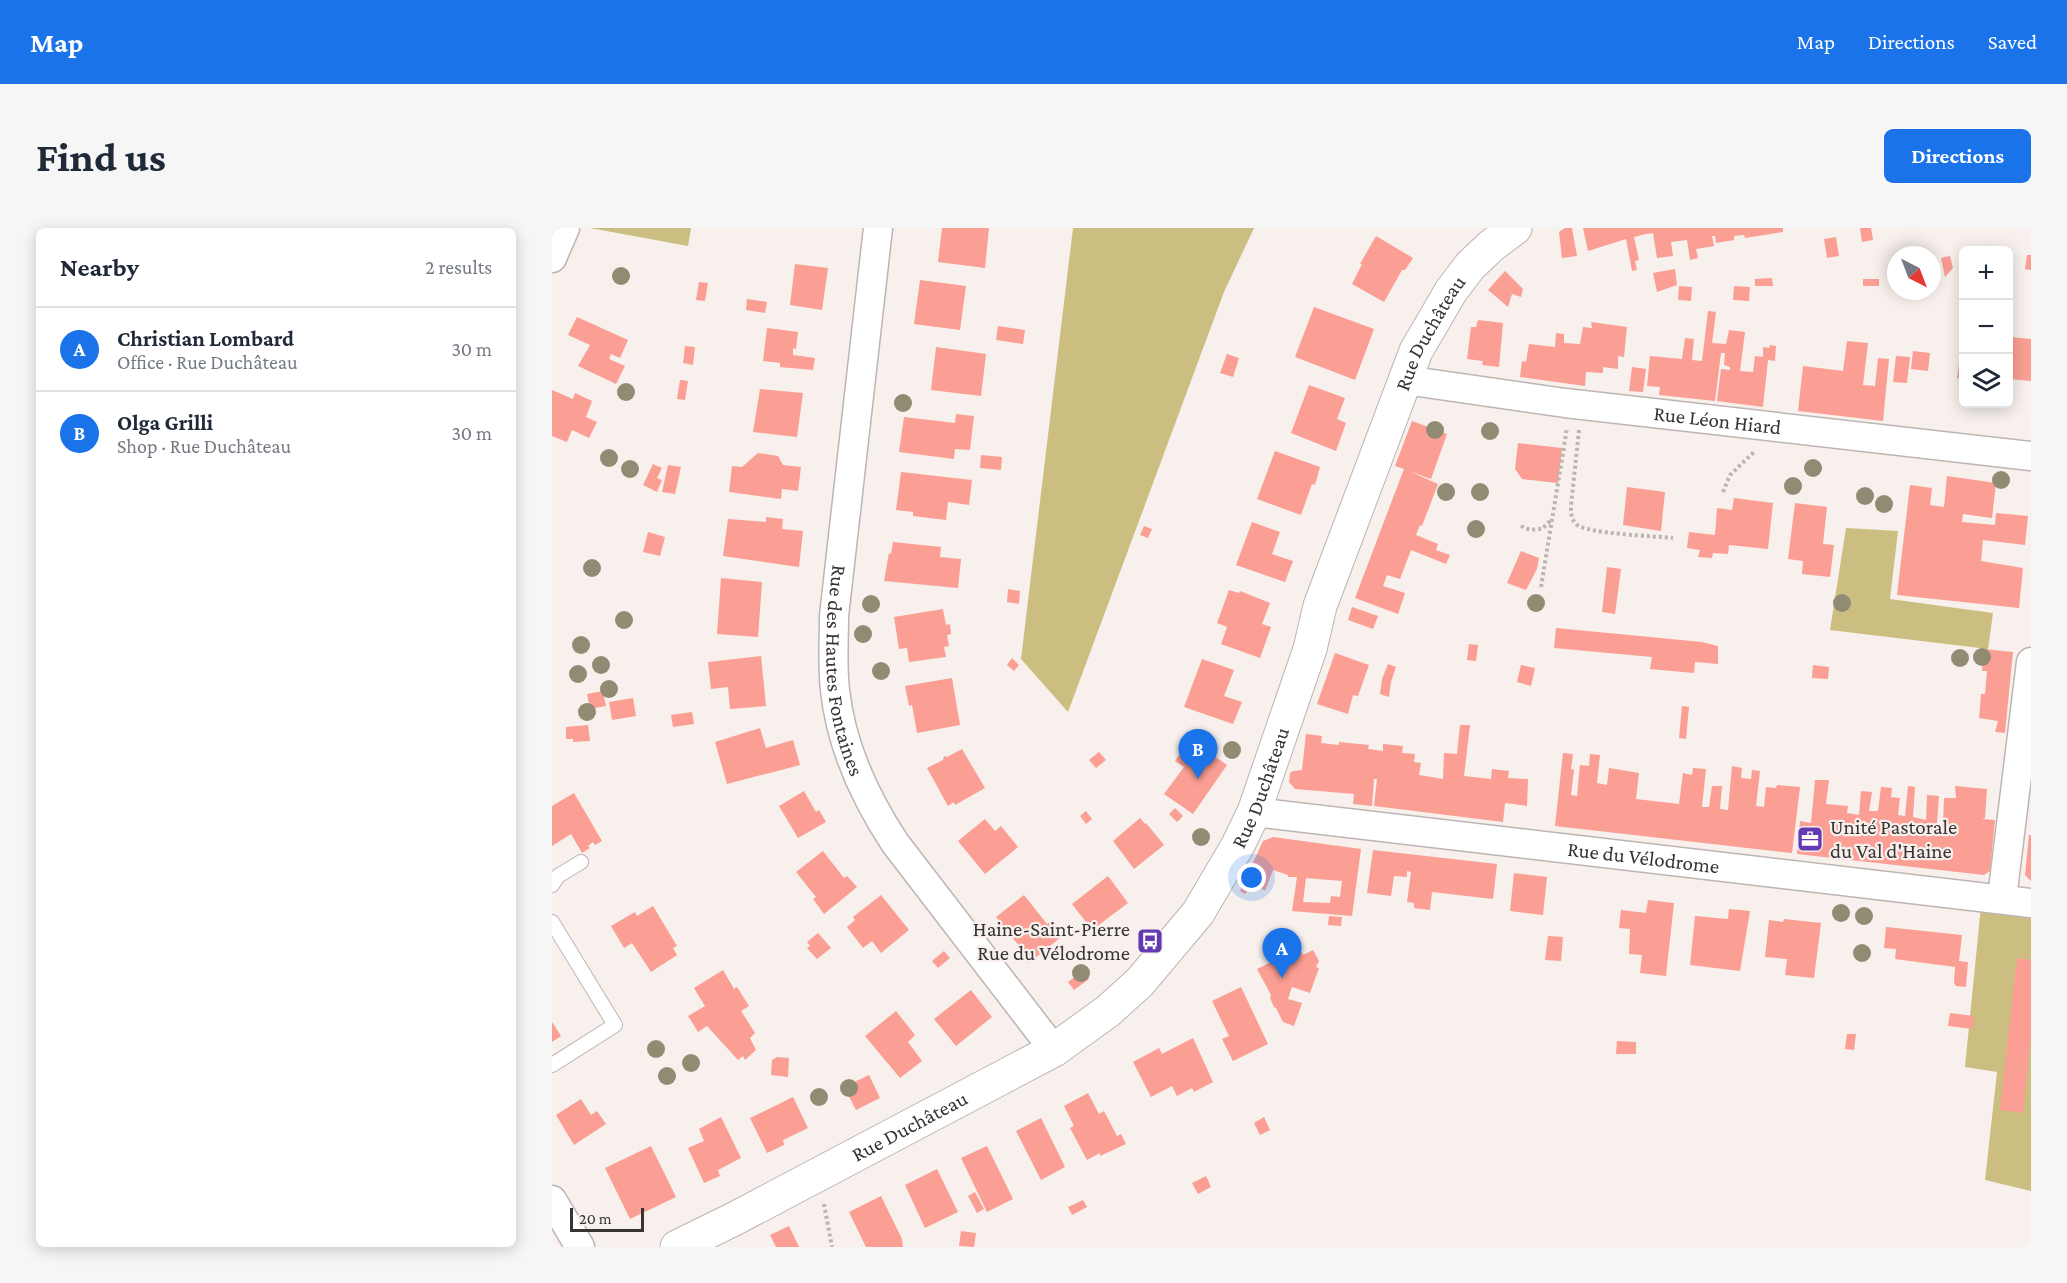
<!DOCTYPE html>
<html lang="en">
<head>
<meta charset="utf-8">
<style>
  :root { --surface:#fff; --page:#f6f6f7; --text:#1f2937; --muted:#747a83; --line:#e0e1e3; --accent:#1a73e8 }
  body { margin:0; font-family:"Crimson Pro",serif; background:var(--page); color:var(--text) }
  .controls { position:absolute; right:18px; top:18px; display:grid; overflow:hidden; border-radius:9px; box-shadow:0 3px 15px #0003 }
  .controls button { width:54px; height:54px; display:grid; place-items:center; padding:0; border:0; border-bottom:2px solid var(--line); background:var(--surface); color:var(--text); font:30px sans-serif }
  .compass { position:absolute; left:1335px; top:18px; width:54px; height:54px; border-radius:50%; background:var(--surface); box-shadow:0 3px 15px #0003; rotate:138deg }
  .scale { position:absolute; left:18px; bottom:15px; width:74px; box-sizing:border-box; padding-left:6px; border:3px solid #373433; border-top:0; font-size:16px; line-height:21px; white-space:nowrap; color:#373433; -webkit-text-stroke:4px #f7f0ec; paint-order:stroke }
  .you { position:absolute; left:700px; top:650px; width:21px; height:21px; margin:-15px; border:4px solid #fff; border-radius:50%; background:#1a73e8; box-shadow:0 0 0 9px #1a73e833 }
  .badge { display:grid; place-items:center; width:39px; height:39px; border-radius:50%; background:var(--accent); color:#fff; font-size:20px; font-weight:700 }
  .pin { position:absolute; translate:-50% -50px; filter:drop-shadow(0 2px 3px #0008) }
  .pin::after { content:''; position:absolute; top:32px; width:21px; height:18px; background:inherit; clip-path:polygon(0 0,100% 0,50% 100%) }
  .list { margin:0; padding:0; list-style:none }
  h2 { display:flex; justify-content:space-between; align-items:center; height:78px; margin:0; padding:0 24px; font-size:26px }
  h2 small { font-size:20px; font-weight:400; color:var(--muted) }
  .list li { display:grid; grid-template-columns:39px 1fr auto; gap:18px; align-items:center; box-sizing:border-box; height:84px; padding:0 24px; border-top:2px solid var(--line) }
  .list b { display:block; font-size:22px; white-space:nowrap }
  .list p { margin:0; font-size:20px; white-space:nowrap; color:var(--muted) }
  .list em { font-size:20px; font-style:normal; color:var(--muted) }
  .icon { flex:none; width:33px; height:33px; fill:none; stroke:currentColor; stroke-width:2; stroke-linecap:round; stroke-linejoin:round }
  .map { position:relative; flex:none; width:1479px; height:1019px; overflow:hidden; border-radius:9px }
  header { display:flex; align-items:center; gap:36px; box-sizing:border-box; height:84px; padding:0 30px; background:var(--accent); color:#fff }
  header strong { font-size:28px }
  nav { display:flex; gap:33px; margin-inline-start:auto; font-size:21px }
  .intro { display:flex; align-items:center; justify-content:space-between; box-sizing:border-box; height:144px; padding:0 36px }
  h1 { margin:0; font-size:42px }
  .button { padding:15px 27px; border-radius:9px; background:var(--accent); color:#fff; font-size:21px; font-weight:700 }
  main { display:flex; gap:36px; padding:0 36px }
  aside { flex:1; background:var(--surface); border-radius:9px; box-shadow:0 3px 15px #0003 }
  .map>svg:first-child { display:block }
  .green { fill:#ccbe80 }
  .building { fill:#fb9e93; fill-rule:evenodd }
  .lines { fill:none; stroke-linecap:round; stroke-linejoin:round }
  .lane-casing { stroke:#bcb5b2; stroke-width:16 }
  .street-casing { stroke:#bcb5b2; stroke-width:31 }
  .secondary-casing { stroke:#bcb5b2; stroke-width:35 }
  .path { stroke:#bbb5b2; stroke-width:4; stroke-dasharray:3 3; stroke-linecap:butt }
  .lane { stroke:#fff; stroke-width:14 }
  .street { stroke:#fff; stroke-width:28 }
  .secondary { stroke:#fff; stroke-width:33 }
  .tree { fill:#928b74 }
  .labels { text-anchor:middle; stroke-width:4.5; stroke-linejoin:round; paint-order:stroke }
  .street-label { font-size:21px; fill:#373433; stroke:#f7f0ec }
  .poi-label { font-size:21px; fill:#373433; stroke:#f7f0ec; text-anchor:start }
</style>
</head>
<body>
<header>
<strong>Map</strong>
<nav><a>Map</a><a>Directions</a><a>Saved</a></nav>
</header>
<div class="intro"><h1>Find us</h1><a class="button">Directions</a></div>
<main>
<aside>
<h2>Nearby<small>2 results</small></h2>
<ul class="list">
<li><span class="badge">A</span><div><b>Christian Lombard</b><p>Office · Rue Duchâteau</p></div><em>30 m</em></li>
<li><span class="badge">B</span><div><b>Olga Grilli</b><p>Shop · Rue Duchâteau</p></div><em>30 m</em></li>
</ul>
</aside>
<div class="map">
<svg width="1479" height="1019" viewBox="0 0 1479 1019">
  <rect width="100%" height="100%" fill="#f7f0ec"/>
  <path class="green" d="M38,0H139L136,18Z
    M521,0H702L672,64L516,484L469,431Z
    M1294,300L1346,303L1338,371L1441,385L1436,421L1278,402Z
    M1430,668L1479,675V963L1433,952L1445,844L1413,839Z"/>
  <path class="building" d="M390,0H437L433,40L386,34Z
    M1013,0H1020L1025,28L1010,30L1007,4Z
    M1031,0H1231V4L1193,10L1192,7L1182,8V12L1164,15L1163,8H1160L1162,18L1144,21L1146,30L1138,32L1135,12L1119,14L1121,28L1105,30L1101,5L1094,6L1082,9L1087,32L1083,33L1085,42L1080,43L1074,11L1036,23Z
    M1308,0H1319L1321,12L1310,14Z
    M824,8L861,30L853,42H850L832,74L800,56L810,36H808Z
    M1284,9L1287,28L1275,30L1272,11Z
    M1475,27H1479V42L1473,41Z
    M1398,28L1401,40L1393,49L1389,30Z
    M243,36L276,40L270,82L238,77Z
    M1344,39V59H1343L1339,40Z
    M1123,41L1125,57L1105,64L1101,45Z
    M953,43L971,61L969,69L960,66L956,79L936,62Z
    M1220,50L1221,58H1203V51Z
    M1311,51H1327V58H1311Z
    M368,52L414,58L408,102L362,96Z
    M147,54L156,55L153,73L144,72Z
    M1127,58L1140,59L1139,73L1126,72Z
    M1182,58L1198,59L1197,73L1181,72Z
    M195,71L215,74L213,85L194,82Z
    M762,79L822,101L803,152L743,129Z
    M1156,83L1164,84L1160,115L1174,116L1177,102L1193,104L1188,143L1201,144L1203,128L1211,129V119L1217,120L1218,117L1224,118L1223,133L1216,132L1211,179L1165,173L1169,141L1178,142V139L1172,137L1173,125H1169L1163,173L1107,167L1108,159L1095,158L1098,128L1130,131L1133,110L1142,111L1140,132L1150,133Z
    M25,89L76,112L68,130L59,126L57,131L73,138L64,156L26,138L38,117L16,107Z
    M926,92L951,95L947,139L930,137L931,133L915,131L919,99H924Z
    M1039,94L1075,99L1072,129L1066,128V141L1051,139V145L1034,144L1033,158L968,149L970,133L974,134L977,116L1003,119L1004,105L1012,106V115L1028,116L1031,99L1040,100Z
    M446,98L473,102L471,116L444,112Z
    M215,100L246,104L244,121L241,120V127L263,130L261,142L228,139V135L211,133Z
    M1458,109L1479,111V153L1456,151L1459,130L1456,129Z
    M1295,113L1316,115L1311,157L1323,158L1326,130L1337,131L1331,193L1246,183L1251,138L1291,143Z
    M133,118L143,119L141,137L131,135Z
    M384,119L434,126L429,168L379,162Z
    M1361,123L1378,125L1376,143L1359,141Z
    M675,126L687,130L681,149L668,145Z
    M1344,128L1358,129L1355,155L1341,154Z
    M1407,136H1412V151L1405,150Z
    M1080,139L1094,141L1091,164L1077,163Z
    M128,152L136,153L133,172L125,171Z
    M757,157L793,170L785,191L794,195L784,223L739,205Z
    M208,161L251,165L245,209L201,204Z
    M0,162L21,171L23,165L40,173L34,189L45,194L37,210L20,202L15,214L0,208Z
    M404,186L422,188L418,222L403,221L402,231L347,224L352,189L403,195Z
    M860,193L895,206L879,251L857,243L886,256L870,298L868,297L864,307L886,316L884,322L898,327L894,336L859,322L848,351L835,347L831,358L853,365L846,386L803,370L852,241L843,238Z
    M966,215L1010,220L1006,255L970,251L963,241Z
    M723,223L768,239L763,257L760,256L749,287L705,271Z
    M206,225L226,228L231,237L249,239L246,263L230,261L229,271L177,264L180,238L190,239Z
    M429,227L450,229L449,242L428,240Z
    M101,236L110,240L105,250L110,252L105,264L91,257Z
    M116,237L129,239L123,266L110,264Z
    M349,244L420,252L417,277L396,274L394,292L361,288V284L344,282Z
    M1395,248L1444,255L1440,290L1411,286L1410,294L1443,297L1444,285L1476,288L1473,317L1431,312L1429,333L1471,340L1467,380L1345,367L1358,257L1380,260L1378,277L1392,279Z
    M1075,259L1113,264L1109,303L1071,297Z
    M1182,270L1221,275L1216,321L1177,317L1176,326L1161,325L1160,330L1146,329L1148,322L1135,320L1137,304L1163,307L1165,280L1180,282Z
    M1243,275L1275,279L1271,316L1282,317L1278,349L1250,346L1251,333L1236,331Z
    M214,289L231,291L230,301L251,303L247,339L171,328L176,291L214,294Z
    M700,294L728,304L720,326L741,333L733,354L684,337Z
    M592,298L600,301L596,310L588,307Z
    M96,304L113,309L108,328L91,324Z
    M341,314L389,319L388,329L409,331L406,360L332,353L337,325L339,326Z
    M969,323L987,330L985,341L974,362L955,355Z
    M1055,339L1069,341L1063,386L1050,384Z
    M169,350L210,354L206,409L165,406Z
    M456,361L468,363L467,376L455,374Z
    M677,362L687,365L688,363L718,375L710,396L719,399L708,430L669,416L675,399L665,395Z
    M800,379L826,388L821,401L796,392Z
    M391,381L394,397L398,396L399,406L395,407L397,418L392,419L394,429L357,434L355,420L347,421L342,389Z
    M1004,400L1150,414L1166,418V436L1143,434L1142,445L1098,441L1100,429L1002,420Z
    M917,416L926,417L924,433L915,432Z
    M1432,421L1461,424L1453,505L1443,504L1446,493L1427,490L1429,466H1433L1435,443H1430Z
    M783,425L817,437L806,468L801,467L796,486L765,476Z
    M209,428L214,478L178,481L176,459L159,461L156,434Z
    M460,430L467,437L462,443L455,437Z
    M650,431L682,442L672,468L690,474L681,496L632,479Z
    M836,436L844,439L839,454L837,469L828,466L830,451Z
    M969,437L983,440L979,458L965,454Z
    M1261,437L1277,439L1276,451L1260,450Z
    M400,450L408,497L365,505L360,477L357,478L353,458Z
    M51,463L54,478L38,481L35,466Z
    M81,470L84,488L60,492L57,474Z
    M1130,478L1137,479L1134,511L1127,510Z
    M140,484L142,496L121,499L119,487Z
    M36,497L38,513L21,514V511H14V499Z
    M908,497H918L912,548L939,551L940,541L957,543L956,550L976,551L975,578L953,575L951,594L822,578L825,551H822L820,578L801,576L802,566L743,561L737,554L738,545L741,543L750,542L754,506L770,508L769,515L787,517V514L817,517L816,521L831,523V516L851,518L850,525L863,526L862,534L869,535L867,547L891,551L892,525L905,526Z
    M208,500L214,520L241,512L248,537L175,556L163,514Z
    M638,511L675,537L641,586L612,566L632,539L623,533Z
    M410,521L433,560L403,577L402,574L396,578L375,540L391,532L392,528L395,529Z
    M547,524L554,532L544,540L537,532Z
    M1011,525L1021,526L1019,541L1022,542L1019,567L1025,568L1028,537L1037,538L1038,526L1048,527L1045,555L1055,557L1057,540L1087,545L1084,571L1127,576L1131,545L1140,547L1141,540L1154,541L1150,579H1157L1160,558H1170L1168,581L1176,582L1180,538L1190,540L1189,550L1199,551L1200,542L1208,543L1204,578L1212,579L1214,559L1224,560L1225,557L1248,559L1240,625L1003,598Z
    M1263,552H1277L1274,576L1296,578L1295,585L1307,587L1309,563L1320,564L1317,583H1326L1329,559L1340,560L1339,569L1348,570L1346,587L1353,588L1356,558L1363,559L1361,589L1374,592L1375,567L1387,568L1385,596L1391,597L1392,570H1404L1403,558L1435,561L1433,590L1430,591L1443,592L1438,643L1432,647L1245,626L1248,593L1259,595Z
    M252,563L264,584L267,582L274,594L246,610L227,578Z
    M22,565L50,613L43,617L41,614L36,618L38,620L30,625L19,606L0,618V578Z
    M623,580L631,588L625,594L617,586Z
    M534,583L540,591L534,596L528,588Z
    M588,590L593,596L594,595L612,617L582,641L561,613Z
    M433,591L443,603L449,598L466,619L433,646L406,613Z
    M1477,607H1479V653L1473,647Z
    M721,609L809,621L800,688L740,683L745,649H736V647L721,642L713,663L705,657L701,663L697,661L693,666L688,663L711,613ZM754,650L790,653L788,669L779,668L778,675L751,674Z
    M821,622L945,636L941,671L880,664L878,682L862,680V675L855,674L859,644L855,643V649L842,648L839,668L815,665Z
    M271,623L292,650L295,648L305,659L272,686L261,671L264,669L244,644Z
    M962,645L995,649L991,687L958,683Z
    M556,648L576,675L540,702L520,676Z
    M329,667L357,702L329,725L320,713L311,720L295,699L303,692L301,689Z
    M472,667L495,696L498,694L509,709L477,735L465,720L468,719L444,689Z
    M1096,672L1122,675L1114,748L1088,745L1090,727L1077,726L1078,701L1067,700L1069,682L1094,685Z
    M101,678L125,718L121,720L125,727L99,744L80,715L72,720L59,698L83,684L85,688Z
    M1177,681L1198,683L1188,743L1138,737L1143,688L1176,691Z
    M777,688L790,689L789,698L776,697Z
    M1232,691L1269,695L1262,750L1233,747L1235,731L1213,729L1217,692L1231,694Z
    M1334,699L1410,707L1407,733L1416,734L1414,759L1404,758L1402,755L1403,739L1343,731L1344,721L1332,720Z
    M266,705L279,720L265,731L255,720L258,718L255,714Z
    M996,708L1011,709L1009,733L993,732Z
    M746,718L751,727L761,722L767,733L764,739L767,740L758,765L740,759L736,771L750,775L742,798L731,794L724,780L722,779L718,770L719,767L705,741L730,729L729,727Z
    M392,723L398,730L386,740L380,733Z
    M1465,730L1479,732V809L1471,885L1448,882Z
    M171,742L182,761L185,759L197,778L189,783L203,805L198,810L204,822L193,832L191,828L186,832L155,798L146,804L136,788L153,778L142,760Z
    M531,743L537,751L522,762L516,754Z
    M689,759L716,816L681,833L670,811L677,808L660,773Z
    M419,762L440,789L404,818L382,791Z
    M344,783L363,807L356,814L370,833L348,850L313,808Z
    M1398,785L1422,788L1421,801L1396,798Z
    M0,794L9,808L0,814Z
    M1295,806H1304L1302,822L1293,821Z
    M641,810L661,854L642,864L640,860L625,868L620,858L599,869L581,834L607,820L610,826Z
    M1065,813L1084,814V826H1064Z
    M225,829L237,830L236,849L219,847L220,832Z
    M317,847L328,870L304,882L292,859Z
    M536,865L547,886L552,883L565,908L569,906L574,916L548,928V925L535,932L518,900L522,898L512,878Z
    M241,869L256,900L231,912L232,917L215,925L198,890Z
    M29,871L39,887L45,883L54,896L22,917L4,887Z
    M169,889L189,930L166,942L168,948L152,955L136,920L152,913L147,901Z
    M712,889L718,902L708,907L702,895Z
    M489,890L513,939L489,952L464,903Z
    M99,918L124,969L78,991L53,940Z
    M435,918L461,971L435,984L409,930Z
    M385,941L406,984L373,1000L353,957Z
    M654,948L659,959L646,966L640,955Z
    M423,964L432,981L425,985L416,968Z
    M329,968L350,1011L351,1019H314L297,984Z
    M531,972L535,979L520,987L516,979Z
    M237,998L247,1019H224L218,1007Z
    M409,1003L424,1005L422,1019L407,1018Z"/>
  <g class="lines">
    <defs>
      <path id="lane" d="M0,657L6,648L29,634
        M0,694L63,797L0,837"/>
      <g id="street">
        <path id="s1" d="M326,0L282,388C282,412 280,437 283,462C289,518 312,568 343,615L502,822"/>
        <path d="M0,30L13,0"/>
        <path id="s2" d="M853,152L1013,175L1479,228"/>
        <path id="s3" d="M702,584L1479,675"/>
        <path d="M1450,670L1479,434"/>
        <path d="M0,972L28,1019"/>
      </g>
      <g id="secondary">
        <path id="s4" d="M125,1019L184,990L502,822L556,783L588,754L646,685L686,617L702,584L758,421L768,378L864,123L899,63L918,38L939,18L963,0"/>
      </g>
    </defs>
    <use href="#lane" class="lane-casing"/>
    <use href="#street" class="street-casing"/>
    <use href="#secondary" class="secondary-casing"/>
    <path class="path" d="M1027,202L1019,278C1019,285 1019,291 1024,296C1033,306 1104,308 1121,310
      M1171,264L1178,247L1203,223
      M969,298L978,302L990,301L1000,291
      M989,359L1015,200
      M272,976L280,1019"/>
    <use href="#lane" class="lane"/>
    <use href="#street" class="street"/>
    <use href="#secondary" class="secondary"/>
  </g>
  <g class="tree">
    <circle cx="69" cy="48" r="9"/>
    <circle cx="74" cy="164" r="9"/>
    <circle cx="351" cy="175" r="9"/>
    <circle cx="883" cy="202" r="9"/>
    <circle cx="938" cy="203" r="9"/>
    <circle cx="57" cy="230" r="9"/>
    <circle cx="1261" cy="240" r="9"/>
    <circle cx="78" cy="241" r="9"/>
    <circle cx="1449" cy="252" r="9"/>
    <circle cx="1241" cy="258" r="9"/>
    <circle cx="894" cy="264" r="9"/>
    <circle cx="928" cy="264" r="9"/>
    <circle cx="1313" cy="268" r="9"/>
    <circle cx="1332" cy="276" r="9"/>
    <circle cx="924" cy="301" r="9"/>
    <circle cx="40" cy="340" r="9"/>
    <circle cx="984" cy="375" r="9"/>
    <circle cx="1290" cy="375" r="9"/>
    <circle cx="319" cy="376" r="9"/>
    <circle cx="72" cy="392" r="9"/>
    <circle cx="311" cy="406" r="9"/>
    <circle cx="29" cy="417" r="9"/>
    <circle cx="1430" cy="429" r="9"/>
    <circle cx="1408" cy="430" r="9"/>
    <circle cx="49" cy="437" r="9"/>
    <circle cx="329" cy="443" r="9"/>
    <circle cx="26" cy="446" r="9"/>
    <circle cx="57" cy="461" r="9"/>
    <circle cx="35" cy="484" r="9"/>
    <circle cx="680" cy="522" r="9"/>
    <circle cx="649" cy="609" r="9"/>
    <circle cx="1289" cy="685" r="9"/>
    <circle cx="1312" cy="688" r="9"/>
    <circle cx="1310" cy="725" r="9"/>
    <circle cx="529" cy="745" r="9"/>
    <circle cx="104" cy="821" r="9"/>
    <circle cx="139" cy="835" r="9"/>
    <circle cx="115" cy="848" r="9"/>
    <circle cx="297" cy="860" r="9"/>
    <circle cx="267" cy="869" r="9"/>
  </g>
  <defs>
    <symbol id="office-square" viewBox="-11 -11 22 22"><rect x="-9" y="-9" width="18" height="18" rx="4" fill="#643ab2" stroke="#f7f0ec"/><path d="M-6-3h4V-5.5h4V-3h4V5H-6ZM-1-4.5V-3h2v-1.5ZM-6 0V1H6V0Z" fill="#fff"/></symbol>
    <symbol id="bus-square" viewBox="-11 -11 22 22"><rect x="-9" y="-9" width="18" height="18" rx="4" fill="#643ab2" stroke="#f7f0ec"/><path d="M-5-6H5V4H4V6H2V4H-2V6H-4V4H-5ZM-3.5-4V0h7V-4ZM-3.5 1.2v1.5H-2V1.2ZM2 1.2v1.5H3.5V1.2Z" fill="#fff"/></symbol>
  </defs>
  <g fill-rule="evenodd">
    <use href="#office-square" x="1243" y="596" width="30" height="30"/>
    <use href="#bus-square" x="583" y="698" width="30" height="30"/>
  </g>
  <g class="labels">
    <g class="street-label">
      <text dy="7" stroke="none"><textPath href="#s4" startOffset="1252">Rue Duchâteau</textPath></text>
      <text dy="7" stroke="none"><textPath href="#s2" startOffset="315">Rue Léon Hiard</textPath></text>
      <text dy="7" stroke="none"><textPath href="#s1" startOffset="446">Rue des Hautes Fontaines</textPath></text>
      <text dy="7" stroke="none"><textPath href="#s4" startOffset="766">Rue Duchâteau</textPath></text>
      <text dy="7" stroke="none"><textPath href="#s3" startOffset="392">Rue du Vélodrome</textPath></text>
      <text dy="7" stroke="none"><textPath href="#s4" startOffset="262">Rue Duchâteau</textPath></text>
    </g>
    <g class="poi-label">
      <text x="1278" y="606">Unité Pastorale<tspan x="1278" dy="24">du Val d'Haine</tspan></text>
      <text x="578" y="708" text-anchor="end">Haine-Saint-Pierre<tspan x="578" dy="24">Rue du Vélodrome</tspan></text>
    </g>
  </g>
</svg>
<div class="controls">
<button>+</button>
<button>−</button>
<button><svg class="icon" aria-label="layers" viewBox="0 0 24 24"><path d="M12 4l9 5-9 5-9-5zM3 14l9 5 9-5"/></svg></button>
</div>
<svg class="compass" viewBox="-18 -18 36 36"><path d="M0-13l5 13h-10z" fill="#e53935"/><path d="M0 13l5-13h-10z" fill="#747a83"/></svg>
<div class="scale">20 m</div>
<div class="you"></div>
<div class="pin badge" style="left:730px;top:750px">A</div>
<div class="pin badge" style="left:646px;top:551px">B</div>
</div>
</main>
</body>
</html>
